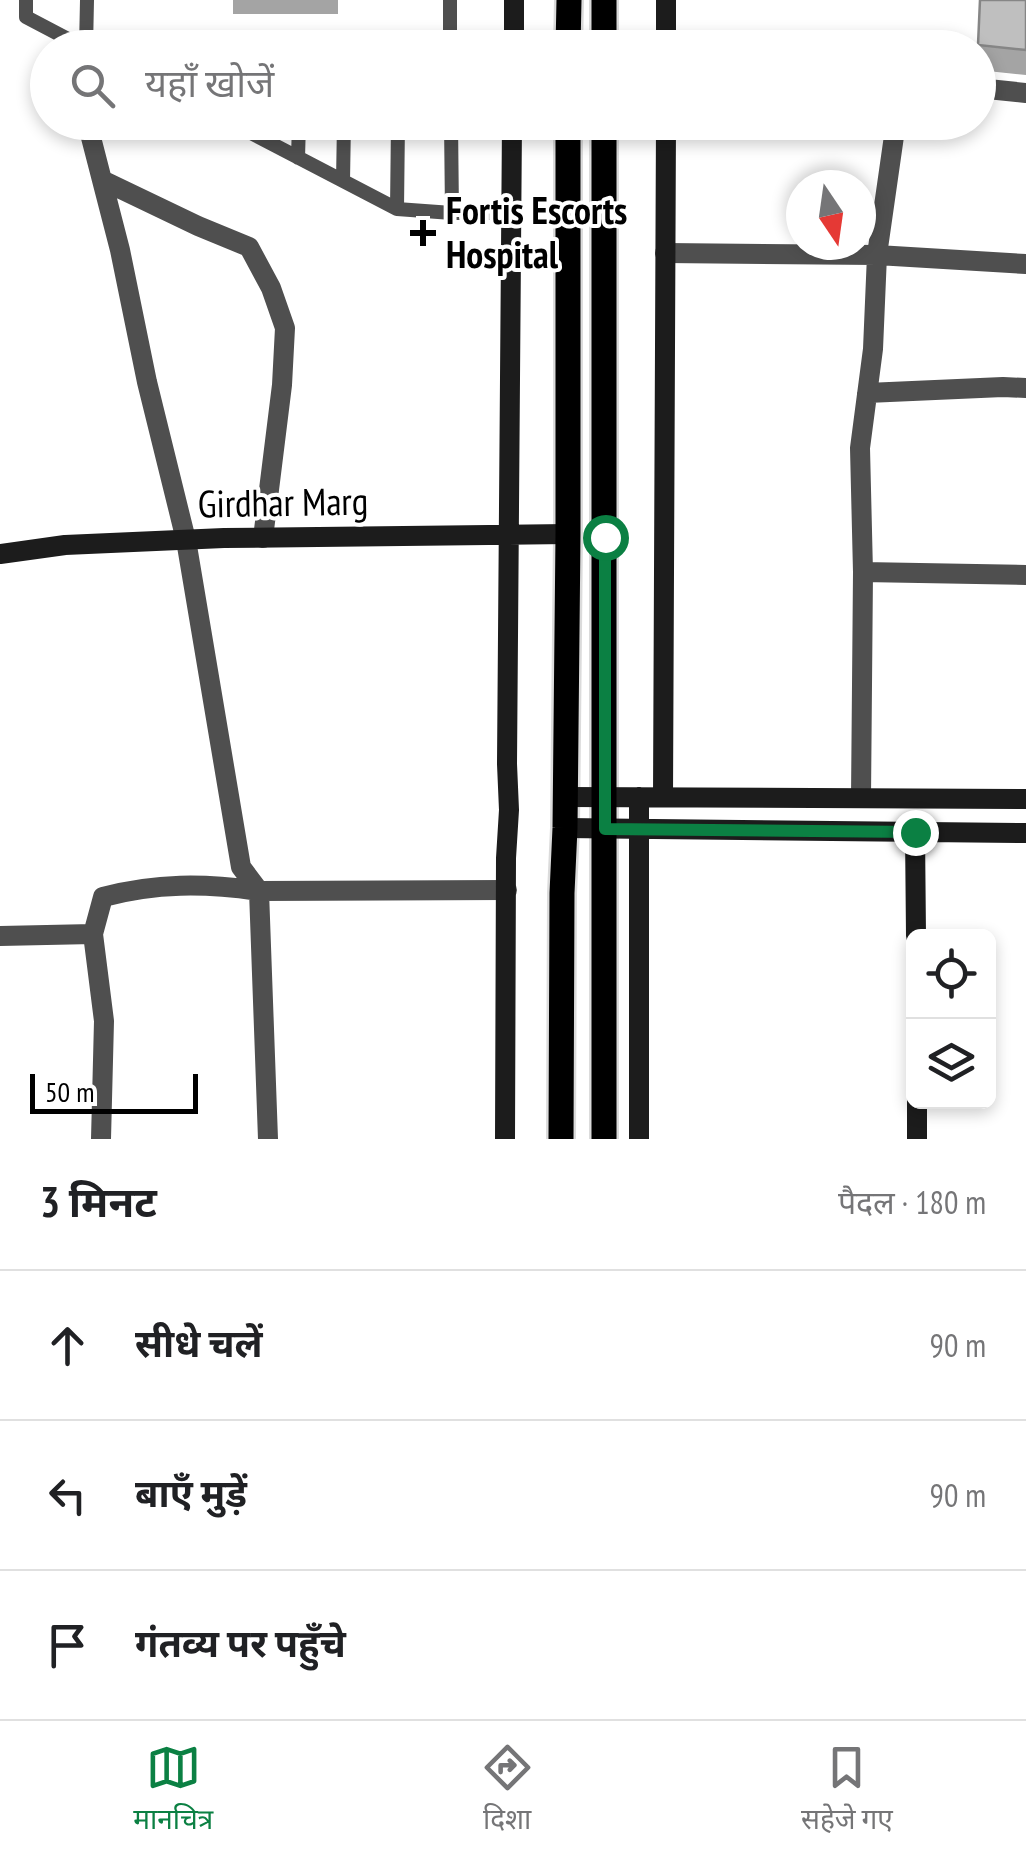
<!DOCTYPE html>
<html lang="hi">
<head>
<meta charset="utf-8">
<style>
  :root { --surface:#fff; --page:#f2f2f2; --text:#202124; --muted:#757577; --line:#e0e0e0; --accent:#0b8043 }
  body { margin:0; font-family:"PT Sans Narrow","Noto Sans Devanagari",sans-serif; background:var(--page); color:var(--text) }
  .controls { position:absolute; right:30px; bottom:30px; display:grid; overflow:hidden; border-radius:15px; box-shadow:0 5px 15px #0003 }
  .controls button { width:90px; height:90px; display:grid; place-items:center; padding:0; border:0; border-bottom:2px solid var(--line); background:var(--surface); color:var(--text); font:50px sans-serif }
  .compass { position:absolute; left:786px; top:170px; width:90px; height:90px; border-radius:50%; background:var(--surface); box-shadow:0 5px 15px #0003; rotate:167deg }
  .scale { position:absolute; left:30px; bottom:25px; width:168px; box-sizing:border-box; padding-left:10px; border:5px solid #000; border-top:0; font-size:28px; line-height:35px; white-space:nowrap; color:#000; -webkit-text-stroke:8px #fff; paint-order:stroke }
  .stop { position:absolute; width:30px; height:30px; margin:-22px; border:8px solid #0b8043; border-radius:50%; background:#fff }
  .stop.end { background:#0b8043; border-color:#fff; box-shadow:0 2px 10px #0008 }
  .list { margin:0; padding:0; list-style:none }
  h2 { display:flex; justify-content:space-between; align-items:center; height:130px; margin:0; padding:0 40px; font-size:42px }
  h2 small { font-size:32px; font-weight:400; color:var(--muted) }
  .list li { display:grid; grid-template-columns:65px 1fr auto; gap:30px; align-items:center; box-sizing:border-box; height:150px; padding:0 40px; border-top:2px solid var(--line) }
  .list b { display:block; font-size:38px; white-space:nowrap }
  .list em { font-size:32px; font-style:normal; color:var(--muted) }
  .icon { flex:none; width:55px; height:55px; fill:none; stroke:currentColor; stroke-width:2; stroke-linecap:round; stroke-linejoin:round }
  .map { position:relative; flex:none; width:1026px; height:1139px; overflow:hidden }
  .search { position:absolute; background:var(--surface); box-shadow:0 5px 15px #0003; left:30px; right:30px; top:30px; height:110px; display:flex; align-items:center; gap:25px; box-sizing:border-box; padding:0 35px; border-radius:55px; color:var(--muted); font-size:38px }
  .sheet { height:580px; background:var(--surface) }
  nav { display:flex; justify-content:space-around; align-items:center; box-sizing:border-box; height:140px; border-top:2px solid var(--line); background:var(--surface); font-size:28px; color:var(--muted) }
  nav a { display:grid; justify-items:center; gap:5px }
  nav .on { color:var(--accent) }
  .map>svg:first-child { display:block }
  .lines { fill:none; stroke-linecap:round; stroke-linejoin:round }
  .primary-casing { stroke:#dbdbdb; stroke-width:30 }
  .lane { stroke:#4f4f4f; stroke-width:14 }
  .street { stroke:#4f4f4f; stroke-width:20 }
  .secondary { stroke:#1c1c1c; stroke-width:20 }
  .primary { stroke:#000; stroke-width:25 }
  .wall { fill:#a4a4a4 }
  .building { fill:#bfbfbf; stroke:#868686; stroke-width:2.5 }
  .route { stroke:#0b8043; stroke-width:12 }
  .poi-dot { fill:#000; stroke:#fff; stroke-width:4 }
  .labels { text-anchor:middle; stroke-width:8; stroke-linejoin:round; paint-order:stroke }
  .poi-label { font-size:38px; font-weight:bold; fill:#000; stroke:#fff; text-anchor:start }
  .street-label { font-size:38px; fill:#000; stroke:#fff }
</style>
</head>
<body>
<div class="map">
<svg width="1026" height="1139" viewBox="0 0 1026 1139">
  <rect width="100%" height="100%" fill="#fff"/>
  <g class="lines">
    <defs>
      <path id="primary" d="M568,48L569,0
        M604,48V0
        M561,1139L562,893L565,828L568,534V122
        M604,1139V122"/>
    </defs>
    <use href="#primary" class="primary-casing"/>
    <path class="lane" d="M26,0V17L85,48
      M450,0V48
      M86,48L87,0
      M230,122L397,209L452,213H510
      M451,122L452,213
      M298,158L299,122
      M343,181L344,122
      M397,209L398,122"/>
    <path class="street" d="M978,88L1026,93
      M87,122L120,250L147,382L186,540L241,867L259,891
      M102,180L198,226L249,247L271,288L285,328L282,385L263,538
      M665,253L877,255L1026,264
      M867,393L1003,387L1026,388
      M863,572L1026,575
      M861,798L863,572L860,448L873,349L877,255L896,122
      M0,936L93,934
      M101,1139L104,1021L93,934L103,897C156,883 204,883 259,891
      M268,1139L259,891L507,890"/>
    <path class="secondary" d="M666,0V48
      M514,48V0
      M0,554L65,545L224,538L568,534
      M564,797L1026,799
      M663,797L666,122
      M565,828L1026,833
      M915,832L916,936
      M917,1102V1139
      M505,1139L506,858L509,810L507,764L512,122
      M639,1139V797"/>
    <use href="#primary" class="primary"/>
  </g>
  <path class="wall" d="M233,0H338V14H233Z
    M1026,0V75L978,70V45Z"/>
  <path class="building" d="M980,0H1026V50L978,45Z"/>
  <g class="lines">
    <path class="route" d="M605,537V829L915,832"/>
  </g>
  <path class="poi-dot" d="M418 218h10v10h10v10h-10v10h-10v-10h-10v-10h10z"/>
  <g class="labels">
    <g class="poi-label">
      <text x="446" y="224">Fortis Escorts<tspan x="446" dy="44">Hospital</tspan></text>
    </g>
    <g class="street-label">
      <text transform="translate(283 503) rotate(-1)" y="13">Girdhar Marg</text>
    </g>
  </g>
</svg>
<div class="controls">
<button><svg class="icon" aria-label="locate" viewBox="0 0 24 24"><circle cx="12" cy="12" r="6"/><path d="M12 2v4M12 18v4M2 12h4M18 12h4"/></svg></button>
<button><svg class="icon" aria-label="layers" viewBox="0 0 24 24"><path d="M12 4l9 5-9 5-9-5zM3 14l9 5 9-5"/></svg></button>
</div>
<svg class="compass" viewBox="-18 -18 36 36"><path d="M0-13l5 13h-10z" fill="#e53935"/><path d="M0 13l5-13h-10z" fill="#757577"/></svg>
<div class="scale">50 m</div>
<div class="stop" style="left:605px;top:537px"></div>
<div class="stop end" style="left:915px;top:832px"></div>
<div class="search"><svg class="icon" aria-label="search" viewBox="0 0 24 24"><circle cx="10" cy="10" r="6"/><path d="M15 15l6 6"/></svg>यहाँ खोजें</div>
</div>
<section class="sheet">
<h2>3 मिनट<small>पैदल · 180 m</small></h2>
<ul class="list">
<li><svg class="icon" aria-label="ahead" viewBox="0 0 24 24"><path d="M12 20V5M6 11l6-6 6 6"/></svg><div><b>सीधे चलें</b></div><em>90 m</em></li>
<li><svg class="icon" aria-label="left" viewBox="0 0 24 24"><path d="M17 20v-9H6M10 6l-5 5 5 5"/></svg><div><b>बाएँ मुड़ें</b></div><em>90 m</em></li>
<li><svg class="icon" aria-label="arrive" viewBox="0 0 24 24"><path d="M6 21V4h12l-3 4 3 4H6"/></svg><div><b>गंतव्य पर पहुँचे</b></div></li>
</ul>
</section>
<nav>
<a class="on"><svg class="icon" aria-label="map" viewBox="0 0 24 24"><path d="M3 6l6-2 6 2 6-2v14l-6 2-6-2-6 2zM9 4v14M15 6v14"/></svg>मानचित्र</a>
<a><svg class="icon" aria-label="directions" viewBox="0 0 24 24"><path d="M12 3l9 9-9 9-9-9zM9 14v-3h6M13 9l2 2-2 2"/></svg>दिशा</a>
<a><svg class="icon" aria-label="saved" viewBox="0 0 24 24"><path d="M7 4h10v16l-5-4-5 4z"/></svg>सहेजे गए</a>
</nav>
</body>
</html>
